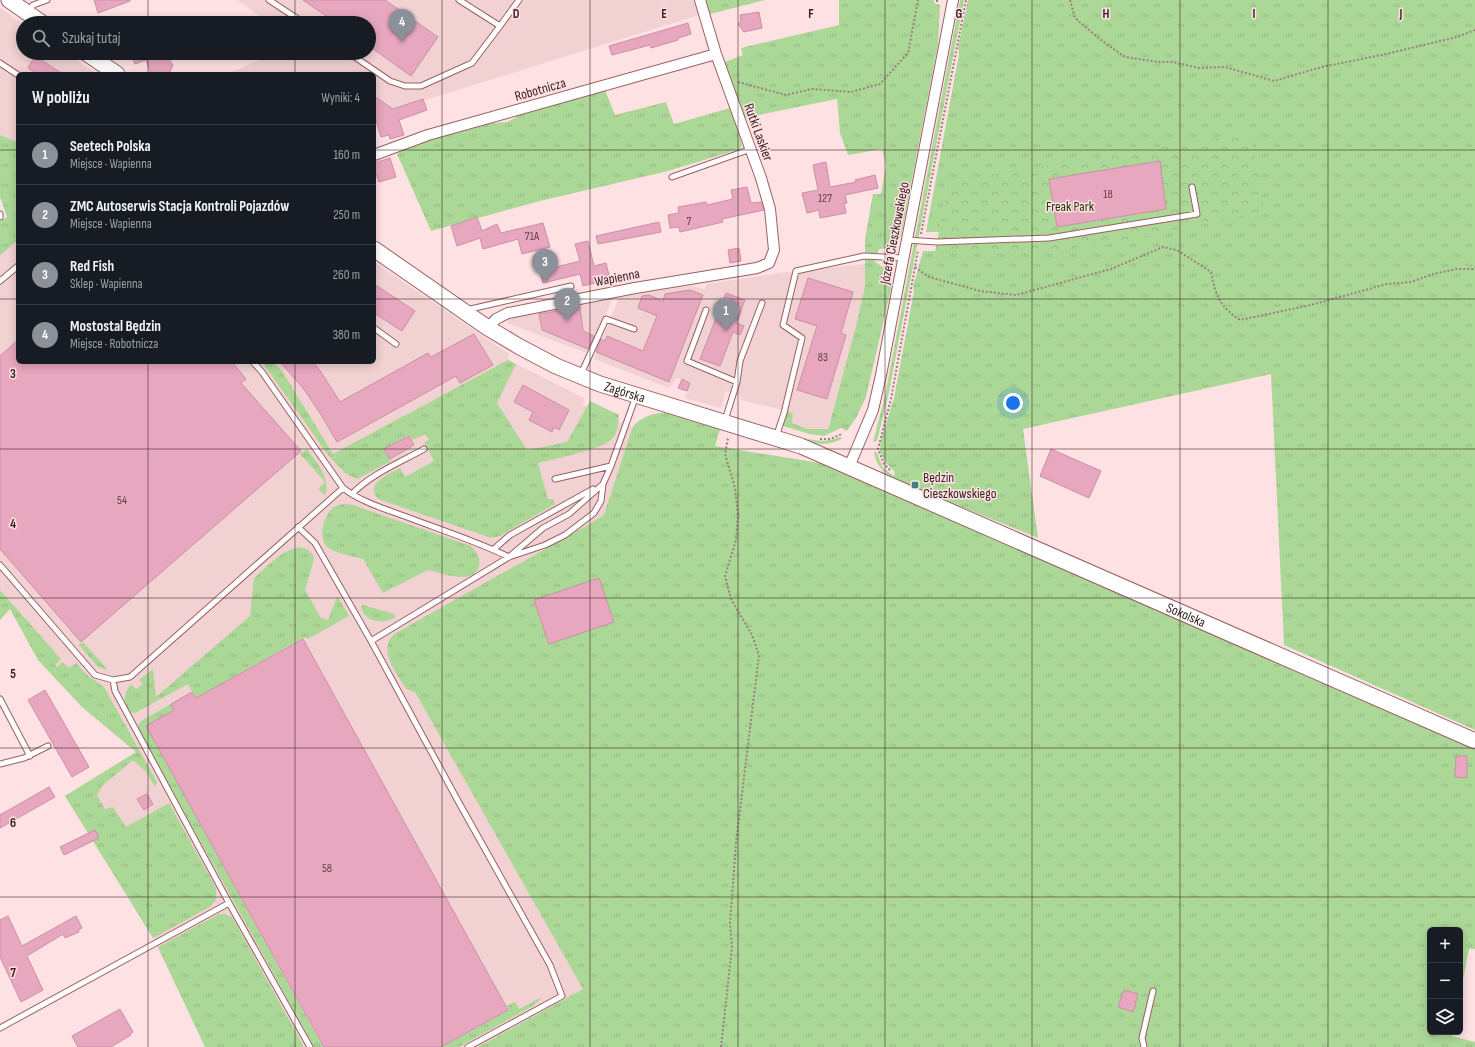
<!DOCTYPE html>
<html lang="pl">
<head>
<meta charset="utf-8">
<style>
  :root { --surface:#171b24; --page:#242831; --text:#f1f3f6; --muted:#9ea1a6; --line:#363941; --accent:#8c9099 }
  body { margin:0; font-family:"Sofia Sans Condensed",sans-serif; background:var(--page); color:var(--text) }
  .controls { position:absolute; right:12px; bottom:12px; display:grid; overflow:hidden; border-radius:6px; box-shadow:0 2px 10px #0003 }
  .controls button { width:36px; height:36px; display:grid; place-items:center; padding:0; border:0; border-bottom:1px solid var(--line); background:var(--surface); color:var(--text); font:20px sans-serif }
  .you { position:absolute; left:1013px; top:403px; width:14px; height:14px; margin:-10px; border:3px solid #fff; border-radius:50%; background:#1a73e8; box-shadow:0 0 0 6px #1a73e833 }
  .badge { display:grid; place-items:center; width:26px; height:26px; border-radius:50%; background:var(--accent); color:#fff; font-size:13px; font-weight:700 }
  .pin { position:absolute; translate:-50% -33px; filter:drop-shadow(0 1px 2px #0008) }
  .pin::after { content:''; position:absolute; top:21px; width:14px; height:12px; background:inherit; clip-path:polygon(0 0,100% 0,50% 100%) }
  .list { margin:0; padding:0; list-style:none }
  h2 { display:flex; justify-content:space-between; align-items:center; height:52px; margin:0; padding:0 16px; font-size:17px }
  h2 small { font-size:13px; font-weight:400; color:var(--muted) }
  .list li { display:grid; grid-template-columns:26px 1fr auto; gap:12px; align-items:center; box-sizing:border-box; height:60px; padding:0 16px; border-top:1px solid var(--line) }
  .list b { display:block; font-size:15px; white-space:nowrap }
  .list p { margin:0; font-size:13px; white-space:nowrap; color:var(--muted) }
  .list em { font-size:13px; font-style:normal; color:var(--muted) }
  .icon { flex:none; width:22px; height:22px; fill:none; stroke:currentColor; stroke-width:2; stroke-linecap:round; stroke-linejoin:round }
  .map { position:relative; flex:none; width:1475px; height:1047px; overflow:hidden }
  .search { position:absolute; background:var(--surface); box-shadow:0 2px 10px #0003; left:16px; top:16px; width:360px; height:44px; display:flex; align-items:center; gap:10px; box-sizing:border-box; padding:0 14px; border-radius:22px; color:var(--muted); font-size:15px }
  .panel { position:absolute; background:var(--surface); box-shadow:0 2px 10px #0003; left:16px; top:72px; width:360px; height:292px; border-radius:6px }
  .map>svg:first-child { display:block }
  .built { fill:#f1d1d2 }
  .grass { fill:url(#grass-tufts) }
  .park { fill:url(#park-crowns) }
  .building { fill:#e7a7be; stroke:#cc8fa5 }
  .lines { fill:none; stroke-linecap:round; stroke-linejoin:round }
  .lane-casing { stroke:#9b5f63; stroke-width:7 }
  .street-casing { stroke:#9b5f63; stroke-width:12 }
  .secondary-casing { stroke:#9b5f63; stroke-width:17 }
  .path { stroke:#9a7f80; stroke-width:2; stroke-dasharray:2 2; stroke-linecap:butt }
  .lane { stroke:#fff; stroke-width:5 }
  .street { stroke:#fff; stroke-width:10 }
  .secondary { stroke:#fff; stroke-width:15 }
  .grid { fill:none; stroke:#361d1f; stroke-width:1; stroke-opacity:0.55 }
  .poi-dot { fill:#3c8484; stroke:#fee1e2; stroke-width:1.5 }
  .labels { text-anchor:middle; stroke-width:3; stroke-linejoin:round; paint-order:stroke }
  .number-label { font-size:12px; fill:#624047 }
  .street-label { font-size:14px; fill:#361d1f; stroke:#fee1e2 }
  .park-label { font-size:14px; fill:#173304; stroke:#fee1e2 }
  .poi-label { font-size:14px; fill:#361d1f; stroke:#fee1e2; text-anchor:start }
  .grid-label { font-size:13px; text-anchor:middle; font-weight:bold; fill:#361d1f; stroke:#fee1e2; stroke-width:3; stroke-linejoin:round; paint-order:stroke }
</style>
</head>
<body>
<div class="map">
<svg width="1475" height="1047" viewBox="0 0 1475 1047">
  <defs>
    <pattern id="grass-tufts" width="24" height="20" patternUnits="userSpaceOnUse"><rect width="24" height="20" fill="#acd897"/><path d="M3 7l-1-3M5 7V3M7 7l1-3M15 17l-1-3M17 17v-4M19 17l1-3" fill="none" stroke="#95b982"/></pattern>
    <pattern id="park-crowns" width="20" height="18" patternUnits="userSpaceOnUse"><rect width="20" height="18" fill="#acd897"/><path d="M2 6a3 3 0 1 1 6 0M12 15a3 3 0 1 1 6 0" fill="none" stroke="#95b982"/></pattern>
  </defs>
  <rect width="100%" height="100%" fill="#fee1e2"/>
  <path class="built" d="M237,0H693L699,15L374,116V74H226L277,53H369V23H270Z
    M0,8L23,24V53H66L97,74H18V142L0,135Z
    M18,229V362H374V262L509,354L508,360L584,398L583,405L633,428L589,986L478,1047H205L153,938L65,796L136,752L82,707L38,660L10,609L0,620V236Z
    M865,264V286L855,330L827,430L807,429L791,423L793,414L788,411L740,400L741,396L726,391L721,408L685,398L691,382L677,378L669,388L594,359L619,298L636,294L690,286L705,289L707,284L781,273Z
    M614,296L587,353L507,323L509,319Z"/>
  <path class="grass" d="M706,0H765L710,14Z
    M839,0H934V3L940,5L938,44L901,236C894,245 890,249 879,249L875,262C888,270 892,273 891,289L866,397L856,418L847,431L841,428L824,436L810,434L783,426L788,411L793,414L792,423L807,429H828L855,330L865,286V239L873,194H881L886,165L882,149L848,155L840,133L837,99L743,118L725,62L743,55L741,48L839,25Z
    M960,0H964L888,397L877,441L873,442L885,396Z
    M968,0H1475V730L1284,645L1271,374L1023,429L1038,538L893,479C883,472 875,464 874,451L877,453L883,468L894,476L895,472L885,462L880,451L881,440L894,398L914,291L913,287L923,251H1065L948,182L939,232H926L959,54L958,47Z
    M605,90L615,115L666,102L674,124L730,108L742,145L740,149L668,171L540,201L431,231L397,154L406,147L473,125L507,122L515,118L518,114Z
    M0,135L18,142V240L0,255V221L7,217L0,197Z
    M508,360L516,364L497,403L527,450L567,442L590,401L619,415C618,423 618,433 612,439C603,449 554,459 538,463L548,499H553L555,504L500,536L491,538L378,499C364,483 390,474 400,468L405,477L434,461L424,442L429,440L426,434L413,440L409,435L384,449L391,461L357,479L345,473L328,455L262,362H273L282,371L333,454Z
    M672,412L721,426L715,446L826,464L1475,747V949H1469L1460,995V930H1430V1032H1453L1452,1036L1475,1042V1047H478L583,989L415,692L406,689C398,675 381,655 390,639C391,637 394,635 396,633L586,526L604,515L633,426C646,414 655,413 672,412Z
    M839,437L843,438C831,445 821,445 808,442V439C821,441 827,442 839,437Z
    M307,449C316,462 331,477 325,495L318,489L325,482L300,454Z
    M343,504L353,505L471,546C476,552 481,557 479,566C474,586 441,573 428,570L383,593L363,559C353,556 339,554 330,549C316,541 323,515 334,507C336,506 340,505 343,504Z
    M300,547C307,549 313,551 314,559L305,590L321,618L328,620L337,597H338L349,616L308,639L306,637L303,638L196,698L188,684L135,713L130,712C123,701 123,695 131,684L136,689L143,684L139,680L153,669L156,697L250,616L254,578C268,566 281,550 300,547Z
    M0,590L61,659L55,665L57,667L63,662L69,668L76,663L87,675L104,687L157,782L155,787L146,772L133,760L102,786L97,795L105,809L113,807L126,827L169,803L216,888V900L210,907L153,938L65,796L136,752L82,707L38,660L10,609L0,620Z
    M363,605L394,614L396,617C385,625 362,622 361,606Z
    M83,642L107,669L105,670L96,665L79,645Z
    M171,704L174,710L146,726L323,1047H314L140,732C138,727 137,725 141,721Z
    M219,914H225L232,917L303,1045L302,1047H205L158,947Z
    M540,998L541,999L531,1007L459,1047H442L509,1010L507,1006L515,1002L519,1009Z"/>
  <path class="park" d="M1250,132L1265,211L1112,243L1065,251L935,252L948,182Z"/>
  <path class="building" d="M94,0H130V1L98,13Z
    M303,0H385L438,37L411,76L369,46V23H336Z
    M759,12L762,28L744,32L738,24L741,21L740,15Z
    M688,23L691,34L678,38V40L651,48L650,45L612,55L609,46Z
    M130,53H162L163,54L165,53L173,65L169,74H151L146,60L135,64Z
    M35,56L63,74H37L28,68Z
    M374,96L393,109L423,99L427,110L399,120L404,135L390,139L389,135L381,137L374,114Z
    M390,158L396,177L379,182L374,168V163Z
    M1160,161L1166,209L1057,227L1049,179Z
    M826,162L830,187L856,182L855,180L875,175L878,188L845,195L847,203H844L846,213L820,218L819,210L807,213L802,193L818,190L813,165Z
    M747,187L751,203L761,202L764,210L722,219L723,222L680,232L679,227L670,228L668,215L679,213L678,207L706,202L707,205L733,199L731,190Z
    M477,217L482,231L497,224L501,233L543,223L550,247L522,254L518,239L483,249L480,238L457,246L451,226Z
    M659,222L661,232L598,244L596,236Z
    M588,241L594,266L606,263L610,279L583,286L580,274L543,283L540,271L580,261L575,244Z
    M739,248L741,261L730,263L728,250Z
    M808,278L853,292L841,333L846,335L827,399L797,390L817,326L795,319Z
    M374,284L415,311L402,331L374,313Z
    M690,290L703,295L669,382L596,352L601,339L605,341L607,336L643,351L657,316L638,308L642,296L649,295L663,301L665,294Z
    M726,293L745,300L736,323L744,326L740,335L733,332L720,366L700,359Z
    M580,307L583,331L594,336L588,349L542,330L539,314Z
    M474,334L493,365L460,383L456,376L337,442L320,413L303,388L280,362H313L321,372L340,402L428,353L431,357Z
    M18,340V362H232L246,379L241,383L301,451L81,642L0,549V356Z
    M682,379L690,383L687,391L678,388Z
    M523,385L569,410L559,430L554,427L552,432L529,420L533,412L514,402Z
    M409,436L414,445L390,459L384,449Z
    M1051,449L1101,471L1089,498L1040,476Z
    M599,578L614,622L549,644L534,600Z
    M303,639L508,1010L441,1047H324L146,726L174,710L171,704L192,692L196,698Z
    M45,690L89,767L72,777L28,700Z
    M1456,756H1467V778L1455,777Z
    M49,787L55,797L0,828V815Z
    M147,794L153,804L144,810L137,799Z
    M95,830L99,838L64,855L60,847Z
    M8,916L22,946L76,916L82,928L78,930L79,932L65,938L63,934L27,956L43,990L21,1002L0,957V920Z
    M1124,990L1138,994L1133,1012L1118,1007Z
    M120,1009L133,1032L130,1034L131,1035L111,1047H78L72,1036Z"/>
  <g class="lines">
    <defs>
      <path id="lane" d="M269,0L304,23
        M459,0L500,26L519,0
        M29,11L33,5L47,0
        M349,53L390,81L405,86H421L472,63L500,26
        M0,63L18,75
        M672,177L751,149
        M0,214V217
        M907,240L937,242L1049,238L1197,214L1192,187
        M0,281L18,266
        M466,310L571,286
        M706,310L687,361L737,382
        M374,328L396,344
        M253,362L262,372L343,488C361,502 385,509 407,517C441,530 476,541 509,557L545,545L565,535L594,513L601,501L603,484L611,466L636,396
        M581,374L606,319L634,329
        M725,420L737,382L740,361L762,303
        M776,437L784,413L802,338L783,325L796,271L864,256L903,258
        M555,479L611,466
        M352,494C371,474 399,463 424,449
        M298,527L315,543L371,641L458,801L550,965L562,996L468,1047
        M494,549L510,535L593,489
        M0,565L95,675L113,680L130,677L343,488
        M371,641L509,557L543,528L569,514L603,484
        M0,699L30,756
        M0,764L24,758L48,746
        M229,903L310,1047
        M0,1028L229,903L115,691L113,680
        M1144,1047L1142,1038L1153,991"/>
      <path id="street" d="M374,155L428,135L716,54
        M488,328L496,319L508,313L635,288L757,268L769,263L774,250L770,209L761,178L716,54L700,0
        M849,467L873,410L881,375L953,0"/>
      <g id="secondary">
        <path d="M9,0L42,23"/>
        <path d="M86,53L117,74"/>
        <path id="s1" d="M374,249L488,328L520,347L556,366L600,384L801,446L1475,741"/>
      </g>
    </defs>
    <use href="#lane" class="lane-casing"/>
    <use href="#street" class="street-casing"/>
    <use href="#secondary" class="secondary-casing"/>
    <path class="path" d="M1070,0L1075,18L1101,40L1125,57L1158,62H1173L1199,68L1225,67L1274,81L1322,67L1386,54L1457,37L1475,30
      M937,2V0
      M738,82L786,95L812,89L851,92L880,84L908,53L918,0
      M921,234L966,0
      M915,267L929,277L980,291L1016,295L1111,269L1163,247L1177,250L1211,272C1216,296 1219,306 1240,320L1311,305L1387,284L1411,282L1433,274L1457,269H1473L1475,267
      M820,439H830L842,434
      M890,470L884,464L878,449L891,399L918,250
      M721,1047L732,947L730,923L736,843L759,655L752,635L731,599L725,576L736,540L738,514L735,488L725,454L728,438"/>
    <use href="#lane" class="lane"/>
    <use href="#street" class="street"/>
    <use href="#secondary" class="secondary"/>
  </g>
  <path class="grid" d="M148,0V23M295,0V23M442,0V1047M590,0V1047M738,0V1047M885,0V1047M1032,0V1047M1180,0V1047M1328,0V1047M148,53V74M295,53V74M0,150H18M374,150H1475M0,299H18M374,299H1475M148,362V1047M295,362V1047M0,449H1475M0,598H1475M0,748H1475M0,897H1475"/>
  <rect class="poi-dot" x="911" y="481" width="8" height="8" rx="2"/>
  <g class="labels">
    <g class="number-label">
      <text x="1108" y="198">18</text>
      <text x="825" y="202">127</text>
      <text x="689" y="225">7</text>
      <text x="532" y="240">71A</text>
      <text x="823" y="361">83</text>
      <text x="122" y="504">54</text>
      <text x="327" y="872">58</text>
    </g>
    <g class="street-label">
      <text transform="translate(540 89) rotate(-16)" y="5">Robotnicza</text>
      <text transform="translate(759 132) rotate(70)" y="5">Rutki Laskier</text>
      <text transform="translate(894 233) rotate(-79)" y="5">Józefa Cieszkowskiego</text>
      <text transform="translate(617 277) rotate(-11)" y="5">Wapienna</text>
      <text dy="5" stroke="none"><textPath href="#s1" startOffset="290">Zagórska</textPath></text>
      <text dy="5" stroke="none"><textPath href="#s1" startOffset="895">Sokolska</textPath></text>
    </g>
    <g class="park-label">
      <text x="1070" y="211">Freak Park</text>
    </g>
    <g class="poi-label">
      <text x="923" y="482">Będzin<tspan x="923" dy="16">Cieszkowskiego</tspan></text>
    </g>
  </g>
  <g class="grid-label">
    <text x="516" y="18">D</text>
    <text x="664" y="18">E</text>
    <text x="811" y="18">F</text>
    <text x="959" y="18">G</text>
    <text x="1106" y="18">H</text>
    <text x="1254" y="18">I</text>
    <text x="1401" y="18">J</text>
    <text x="13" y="378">3</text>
    <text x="13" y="528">4</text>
    <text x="13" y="678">5</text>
    <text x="13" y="827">6</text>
    <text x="13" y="977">7</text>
  </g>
</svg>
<div class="controls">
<button>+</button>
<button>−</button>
<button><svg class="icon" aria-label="layers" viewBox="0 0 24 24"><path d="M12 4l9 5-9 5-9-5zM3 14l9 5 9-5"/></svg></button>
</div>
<div class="you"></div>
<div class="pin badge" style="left:726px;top:331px">1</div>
<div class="pin badge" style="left:567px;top:321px">2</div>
<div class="pin badge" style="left:545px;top:282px">3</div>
<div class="pin badge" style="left:402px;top:42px">4</div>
<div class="search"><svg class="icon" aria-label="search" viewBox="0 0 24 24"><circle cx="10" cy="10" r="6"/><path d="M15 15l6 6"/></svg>Szukaj tutaj</div>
<section class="panel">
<h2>W pobliżu<small>Wyniki: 4</small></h2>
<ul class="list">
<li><span class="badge">1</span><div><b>Seetech Polska</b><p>Miejsce · Wapienna</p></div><em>160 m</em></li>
<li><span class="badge">2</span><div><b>ZMC Autoserwis Stacja Kontroli Pojazdów</b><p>Miejsce · Wapienna</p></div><em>250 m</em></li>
<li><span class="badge">3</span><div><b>Red Fish</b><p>Sklep · Wapienna</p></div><em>260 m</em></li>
<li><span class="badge">4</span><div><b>Mostostal Będzin</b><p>Miejsce · Robotnicza</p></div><em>380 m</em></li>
</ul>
</section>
</div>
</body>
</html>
